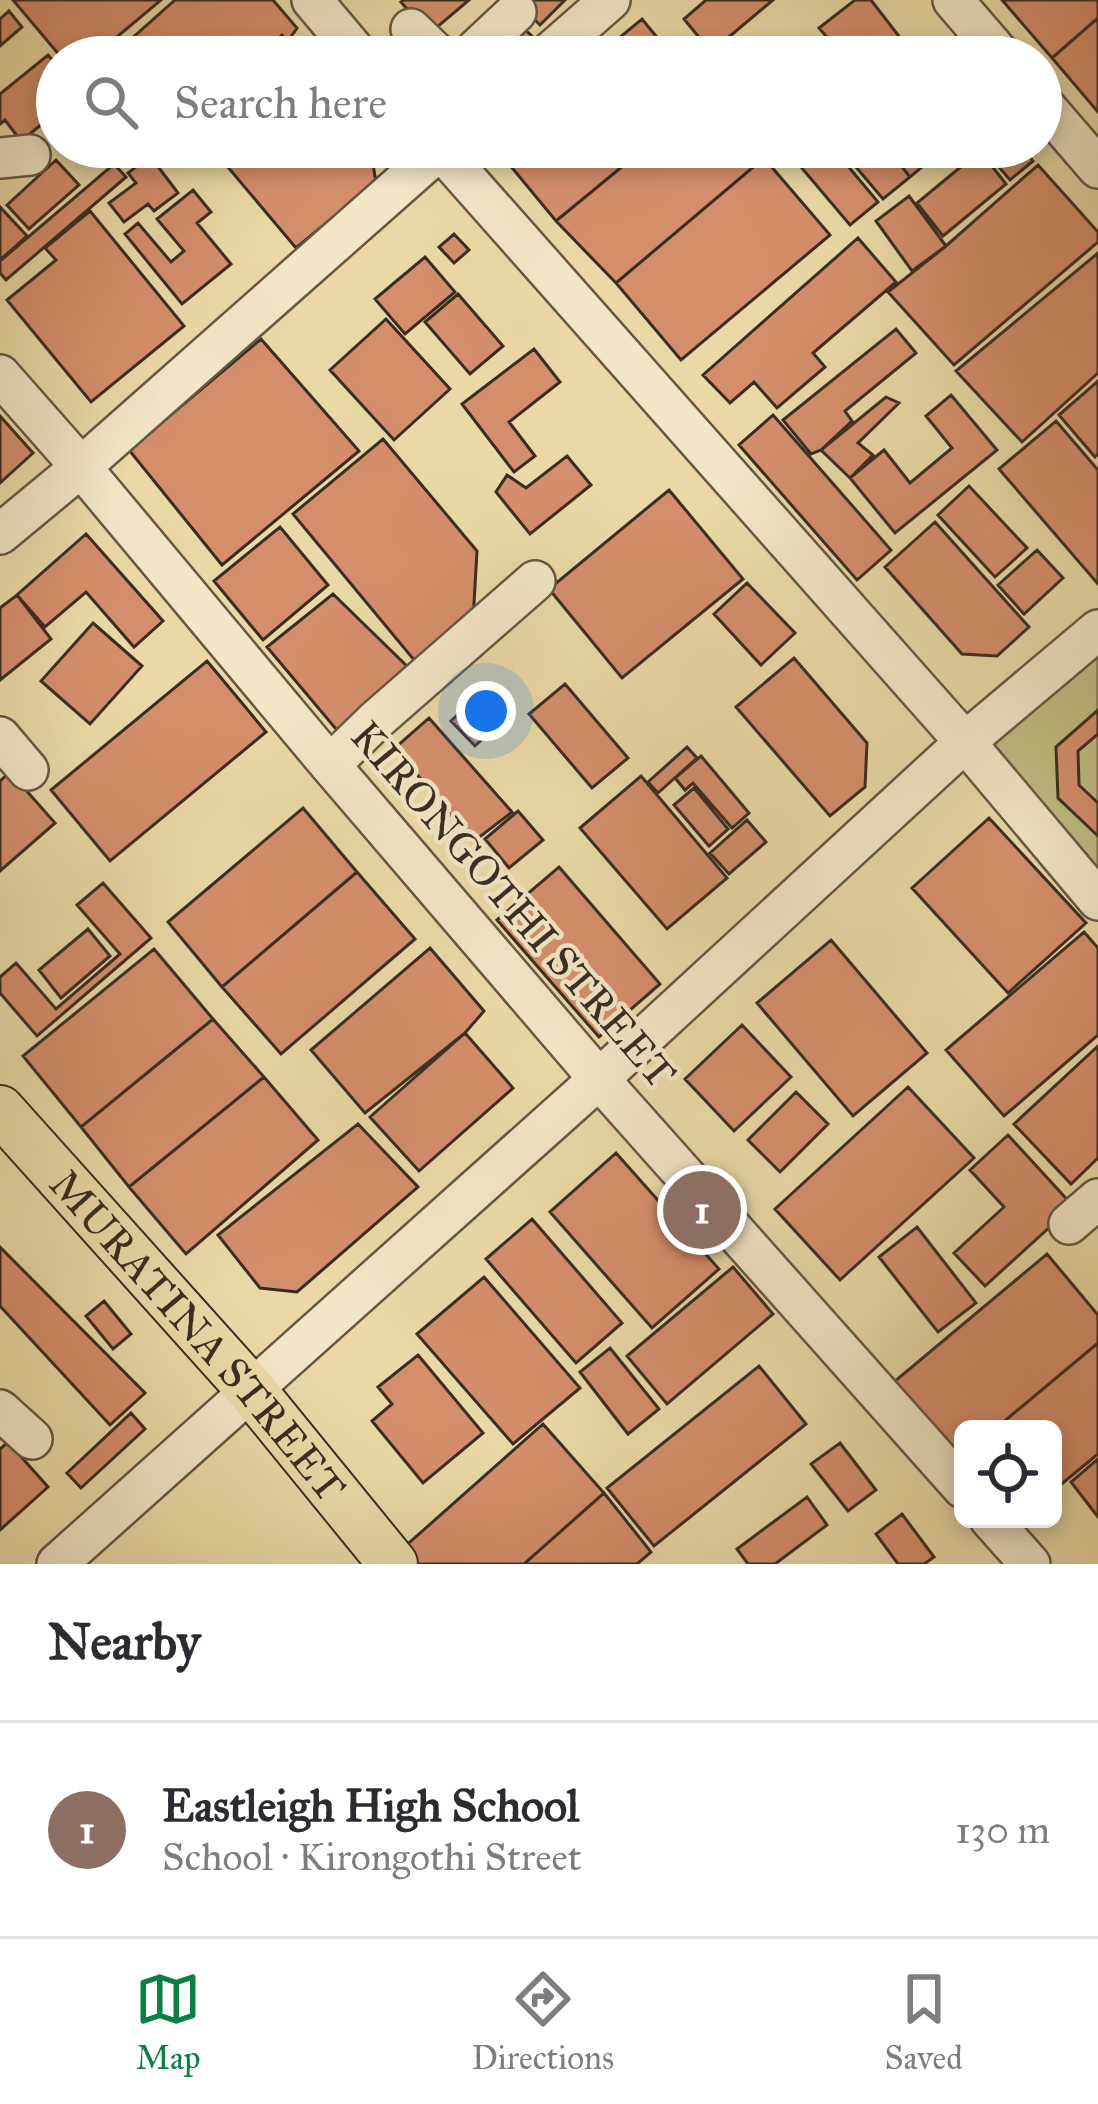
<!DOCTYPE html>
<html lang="en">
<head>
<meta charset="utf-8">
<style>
  :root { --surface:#fff; --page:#f2f2f3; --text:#2b2b33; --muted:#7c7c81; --line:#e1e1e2; --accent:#0b8043 }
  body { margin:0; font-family:"IM FELL Great Primer",serif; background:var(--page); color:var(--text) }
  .controls { position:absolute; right:36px; bottom:36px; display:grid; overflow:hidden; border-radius:18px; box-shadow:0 6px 18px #0003 }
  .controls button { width:108px; height:108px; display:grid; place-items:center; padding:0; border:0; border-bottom:3px solid var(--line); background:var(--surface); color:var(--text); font:60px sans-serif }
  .you { position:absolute; left:486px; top:711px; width:42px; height:42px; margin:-30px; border:9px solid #fff; border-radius:50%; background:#1a73e8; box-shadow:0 0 0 18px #1a73e833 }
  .badge { display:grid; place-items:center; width:78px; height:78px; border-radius:50%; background:var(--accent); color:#fff; font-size:39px; font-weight:700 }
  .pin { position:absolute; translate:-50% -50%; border:6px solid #fff; box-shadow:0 3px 12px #0006 }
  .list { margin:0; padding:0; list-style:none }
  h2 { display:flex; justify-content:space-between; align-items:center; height:156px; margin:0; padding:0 48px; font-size:51px }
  h2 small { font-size:39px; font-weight:400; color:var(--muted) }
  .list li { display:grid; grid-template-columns:78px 1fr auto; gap:36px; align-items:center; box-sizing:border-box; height:216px; padding:0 48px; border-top:3px solid var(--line) }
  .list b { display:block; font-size:45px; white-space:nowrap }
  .list p { margin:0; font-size:39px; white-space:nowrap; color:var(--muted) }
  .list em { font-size:39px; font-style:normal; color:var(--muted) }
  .icon { flex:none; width:66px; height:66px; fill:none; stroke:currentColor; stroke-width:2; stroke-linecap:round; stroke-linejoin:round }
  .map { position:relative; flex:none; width:1098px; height:1564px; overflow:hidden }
  .search { position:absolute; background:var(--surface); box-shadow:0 6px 18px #0003; left:36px; right:36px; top:36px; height:132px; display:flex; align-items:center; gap:30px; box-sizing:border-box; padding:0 42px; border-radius:66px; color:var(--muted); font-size:45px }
  .sheet { height:372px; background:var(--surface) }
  nav { display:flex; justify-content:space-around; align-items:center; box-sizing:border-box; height:168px; border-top:3px solid var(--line); background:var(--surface); font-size:33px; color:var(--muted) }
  nav a { display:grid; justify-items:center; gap:6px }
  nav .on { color:var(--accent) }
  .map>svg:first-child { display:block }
  .green { fill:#bfbc82; stroke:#7c7452; stroke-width:3 }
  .building { fill:#d58e6c; stroke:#392d22; stroke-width:3 }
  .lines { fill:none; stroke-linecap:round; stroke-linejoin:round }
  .minor-casing { stroke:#655843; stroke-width:44 }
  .major-casing { stroke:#392d22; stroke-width:52 }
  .minor { stroke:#f1e6c6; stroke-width:39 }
  .major { stroke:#ead9a7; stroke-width:48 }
  .labels { text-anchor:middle; stroke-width:9; stroke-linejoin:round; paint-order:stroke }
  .street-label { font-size:42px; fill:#392d22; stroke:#f1e6c6 }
</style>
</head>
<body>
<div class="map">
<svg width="1098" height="1564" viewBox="0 0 1098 1564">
  <rect width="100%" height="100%" fill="#ead9a7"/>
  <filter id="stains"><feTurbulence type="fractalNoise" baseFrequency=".00167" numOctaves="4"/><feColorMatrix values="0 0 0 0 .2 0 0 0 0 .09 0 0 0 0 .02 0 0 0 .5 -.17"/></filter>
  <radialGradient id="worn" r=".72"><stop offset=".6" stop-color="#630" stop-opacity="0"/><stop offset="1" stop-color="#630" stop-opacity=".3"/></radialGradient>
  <path class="green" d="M1098,630V902L965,742Z"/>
  <path class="building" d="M13,0H161L93,57H61Z
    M175,0H273L297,28L288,41L282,35L257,57H111Z
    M404,0H469L429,34L401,2Z
    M515,0H565L540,25Z
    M706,0H773L711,52L684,19Z
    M855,0H871L915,57H811L831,42L819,28Z
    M1002,0H1098V18L1052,58Z
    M9,11L22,27L0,46V19Z
    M1098,18V112L1052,58Z
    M642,19L673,57H596Z
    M516,21L536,40L520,57H483Z
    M48,55L57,65V112L21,141L5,120L0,124V94Z
    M211,147H370L376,182L296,248Z
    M495,147H646L556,221Z
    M646,147H754L764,158L616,283L556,221Z
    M810,147H832L878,202L850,225L795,160Z
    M839,147H886L910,177L883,199Z
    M886,147H940L943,150L910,177Z
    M982,147H1021L1033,161L1010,180Z
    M980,151L1006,184L943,236L917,203Z
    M150,156L178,193L154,211L148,204L124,222L109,203L136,183L128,173Z
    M764,158L830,235L681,360L616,283Z
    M56,160L79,185L29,229L7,205Z
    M114,164L126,177L6,280L0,273V261Z
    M1038,165L1098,232V242L954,365L888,292L946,246Z
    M193,190L211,212L197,223L231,264L182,304L125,234L138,223L171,262L184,251L157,219Z
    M909,196L946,246L912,271L876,221Z
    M0,207L27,236L0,260Z
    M90,211L184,326L91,402L7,300L56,260L45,248Z
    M454,234L469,250L454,263L439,247Z
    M858,238L896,282L813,353L825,367L777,408L754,382L730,403L703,375Z
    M1098,253V373L1022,442L956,371Z
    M425,257L455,292L405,334L375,299Z
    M458,294L503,346L470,374L425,322Z
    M386,319L450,389L394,440L330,370Z
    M896,329L916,353L845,411L852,421L821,450L811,454L783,420Z
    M261,339L359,451L222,565L129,450Z
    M534,349L560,382L509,422L535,456L514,472L462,404Z
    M1098,381V454L1095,457L1059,415Z
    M951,395L997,450L895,533L850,478L884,450L910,483L952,448L926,416Z
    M886,397L899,403L858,443L873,455L850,478L821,450Z
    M773,415L891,550L857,580L739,445Z
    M0,416L33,453L0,483Z
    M1056,421L1098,470V584L999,469Z
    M383,439L477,551L473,621L419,666L293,514Z
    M567,456L591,485L530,534L496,492L507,475L526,488Z
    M969,486L1027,548L995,577L938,515Z
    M669,490L743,579L622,678L549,589Z
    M935,522L1029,627L997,656L962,654L885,567Z
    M280,527L328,585L263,640L214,581Z
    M86,534L163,621L134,647L86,592L45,627L17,595Z
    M1037,550L1063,578L1024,614L998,585Z
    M747,583L795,633L761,665L714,614Z
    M333,594L415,674L341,735L267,647Z
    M17,595L51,639L0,680V608Z
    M93,623L142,666L90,724L41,681Z
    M794,658L867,743L865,787L830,816L736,707Z
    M207,661L266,732L110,861L51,790Z
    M565,684L628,758L592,788L529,714Z
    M488,686L512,711L475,746L451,721Z
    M1098,710V734L1078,751L1079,785L1098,803V836L1058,798L1056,747Z
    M429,718L512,812L473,842L395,748Z
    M687,747L697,758L658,793L648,782Z
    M701,756L749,813L732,828L693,783L685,790L675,778Z
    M10,772L55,823L0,871V781Z
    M641,776L727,878L667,929L580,828Z
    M694,788L728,829L709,846L674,805Z
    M303,808L357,872L222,987L168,922Z
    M518,811L543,840L509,868L485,839Z
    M989,818L1086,923L1008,993L912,888Z
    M747,820L766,842L729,874L710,853Z
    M559,867L660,984L599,1037L497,920Z
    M357,872L415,939L281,1054L222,987Z
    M103,883L151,938L37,1036L0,993V977L16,963L56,1009L120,954L77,905Z
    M88,929L110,956L61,998L39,970Z
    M1084,932L1098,948V1035L1004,1116L946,1050Z
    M831,940L927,1053L853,1116L757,1003Z
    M430,948L484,1011L465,1033L365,1113L311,1050Z
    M154,949L213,1019L81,1127L23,1056Z
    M213,1019L264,1077L129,1187L81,1127Z
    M742,1025L791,1077L734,1131L685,1079Z
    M465,1033L513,1088L419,1171L370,1117Z
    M1098,1046V1158L1071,1184L1014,1124Z
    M264,1077L318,1140L186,1254L129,1187Z
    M908,1087L974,1158L840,1280L775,1209Z
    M796,1092L828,1124L780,1172L748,1140Z
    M358,1124L418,1187L297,1292L260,1288L218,1235Z
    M1008,1135L1073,1206L985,1286L954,1253L1004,1207L970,1170Z
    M616,1153L719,1269L652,1328L550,1212Z
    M532,1219L622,1323L576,1363L486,1259Z
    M917,1227L976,1303L938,1332L879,1257Z
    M0,1247L145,1393L110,1425L0,1306Z
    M1047,1254L1098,1315V1343L995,1429H963V1456L959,1460L894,1382Z
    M733,1267L773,1314L667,1404L627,1356Z
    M484,1277L580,1388L513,1444L417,1334Z
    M104,1301L131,1334L113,1349L86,1316Z
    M1098,1343V1454L1053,1491V1429H995Z
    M610,1348L659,1409L628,1434L580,1372Z
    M418,1355L483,1433L423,1483L372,1421L392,1404L378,1387Z
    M759,1366L806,1424L654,1546L607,1488Z
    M131,1413L145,1429L81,1488L67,1473Z
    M543,1424L604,1493L524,1564H413L401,1550Z
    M8,1442L48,1487L0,1530V1449Z
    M840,1443L876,1490L848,1511L811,1464Z
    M1098,1459V1517L1071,1482Z
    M604,1493L651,1552L637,1564H524Z
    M807,1497L827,1525L775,1564H748L737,1549Z
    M902,1514L934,1557L924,1564H898L876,1534Z"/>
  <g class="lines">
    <defs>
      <path id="minor" d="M312,0L360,57
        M953,0L1002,57
        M411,29L440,57
        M468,57L516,12
        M545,57L610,0
        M1041,102L1098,168
        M438,147L965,742L1098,900
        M0,158L30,155
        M0,375L81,467L330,765L599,1079L963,1488
        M0,534L81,467L443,147
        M0,737L28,770
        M330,765L375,721L535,581
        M1069,1224L1098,1199
        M0,1410L32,1439
        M990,1519L1030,1564
        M57,1564L599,1079L965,742L1098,630"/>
      <g id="major">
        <path id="s1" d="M0,1110L252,1391L393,1564"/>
      </g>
    </defs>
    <use href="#minor" class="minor-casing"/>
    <use href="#major" class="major-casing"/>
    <use href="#minor" class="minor"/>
    <use href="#major" class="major"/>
  </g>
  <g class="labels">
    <g class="street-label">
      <text transform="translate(514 904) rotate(49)" y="15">KIRONGOTHI STREET</text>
      <text dy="15" stroke="none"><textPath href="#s1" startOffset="300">MURATINA STREET</textPath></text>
    </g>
  </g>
  <rect width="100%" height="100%" filter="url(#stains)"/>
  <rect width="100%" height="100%" fill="url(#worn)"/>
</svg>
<div class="controls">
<button><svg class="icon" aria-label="locate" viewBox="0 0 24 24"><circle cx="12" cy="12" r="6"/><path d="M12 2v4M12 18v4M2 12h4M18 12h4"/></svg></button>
</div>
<div class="you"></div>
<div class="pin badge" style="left:702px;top:1210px;background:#8d6e63">1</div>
<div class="search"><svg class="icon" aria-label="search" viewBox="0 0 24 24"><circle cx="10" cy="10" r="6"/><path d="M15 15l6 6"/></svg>Search here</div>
</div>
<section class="sheet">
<h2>Nearby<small></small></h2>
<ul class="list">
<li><span class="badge" style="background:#8d6e63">1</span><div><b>Eastleigh High School</b><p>School · Kirongothi Street</p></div><em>130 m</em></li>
</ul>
</section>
<nav>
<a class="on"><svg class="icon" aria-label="map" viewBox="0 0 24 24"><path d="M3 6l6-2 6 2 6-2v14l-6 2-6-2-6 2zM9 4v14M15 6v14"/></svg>Map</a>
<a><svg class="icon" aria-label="directions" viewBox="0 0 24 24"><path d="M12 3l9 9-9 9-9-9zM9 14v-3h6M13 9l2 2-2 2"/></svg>Directions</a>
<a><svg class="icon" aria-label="saved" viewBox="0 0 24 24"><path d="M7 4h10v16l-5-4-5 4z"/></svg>Saved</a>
</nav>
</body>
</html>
